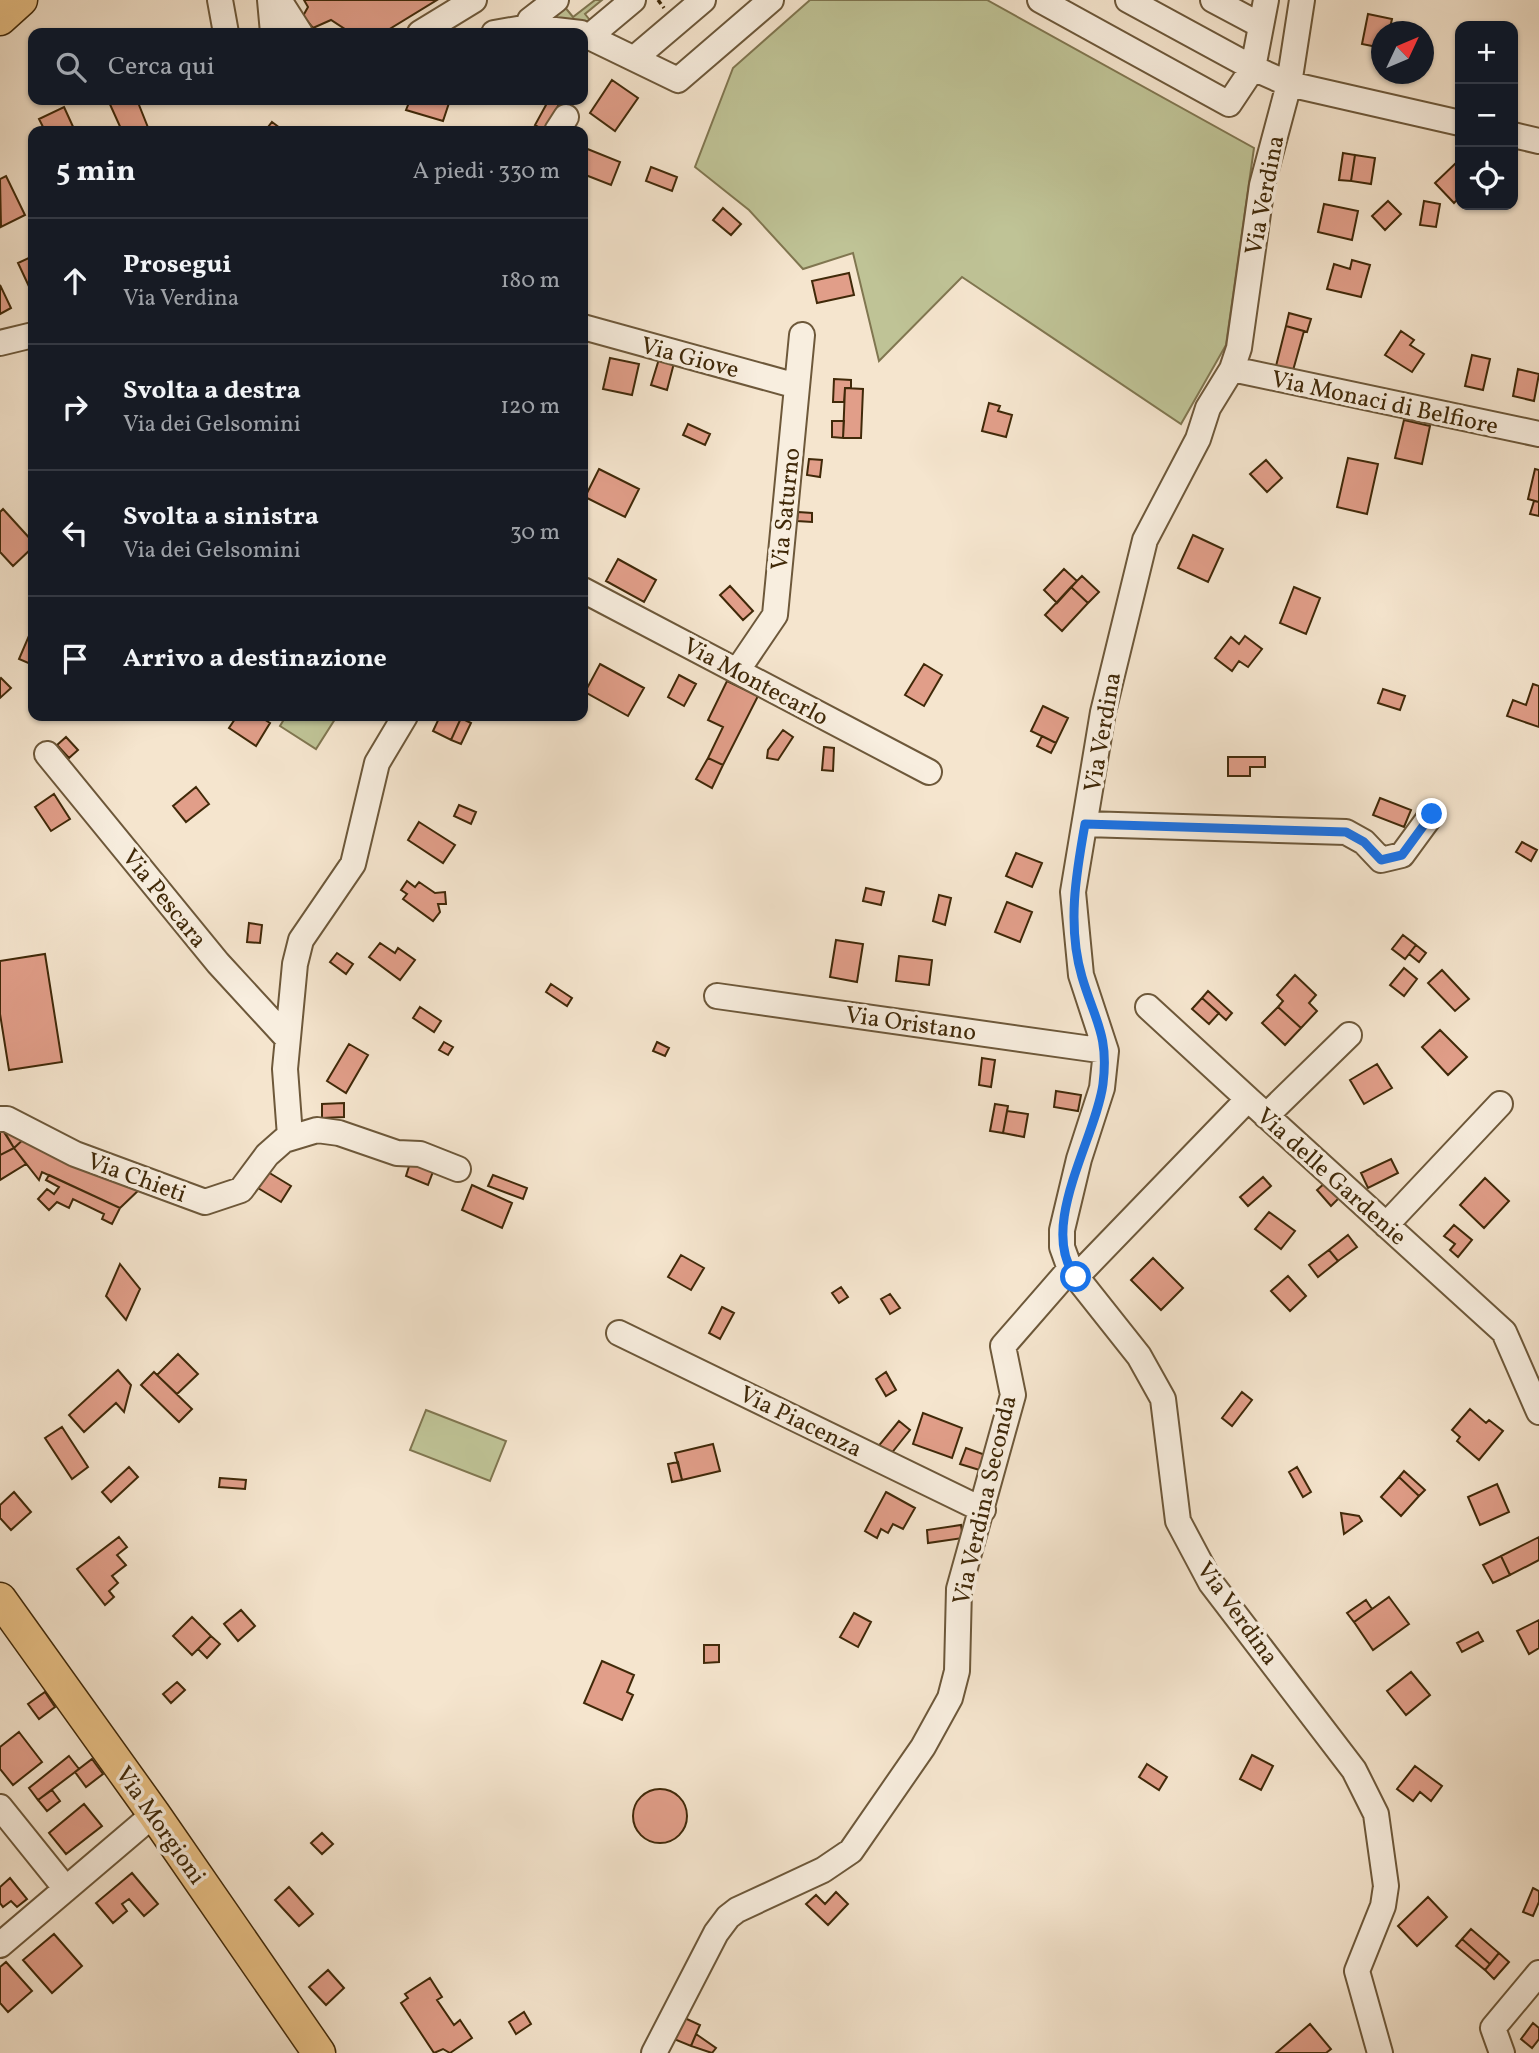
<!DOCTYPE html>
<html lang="it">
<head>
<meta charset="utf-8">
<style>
  :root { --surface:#171b24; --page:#242831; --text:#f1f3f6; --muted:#9ea1a6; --line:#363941 }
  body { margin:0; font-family:Vollkorn,serif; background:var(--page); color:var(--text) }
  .controls { position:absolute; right:21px; top:21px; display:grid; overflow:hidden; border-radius:14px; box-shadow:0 2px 5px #0004 }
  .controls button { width:63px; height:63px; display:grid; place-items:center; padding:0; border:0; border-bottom:2px solid var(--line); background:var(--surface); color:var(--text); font:35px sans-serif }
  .compass { position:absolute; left:1371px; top:21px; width:63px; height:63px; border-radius:50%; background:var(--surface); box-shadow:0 2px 5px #0004; rotate:46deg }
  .stop { position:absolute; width:21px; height:21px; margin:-16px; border:5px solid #1a73e8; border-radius:50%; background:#fff }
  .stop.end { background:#1a73e8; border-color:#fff; box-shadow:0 2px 7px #0008 }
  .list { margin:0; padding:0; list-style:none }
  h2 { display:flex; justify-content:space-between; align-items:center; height:91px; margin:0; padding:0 28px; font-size:30px }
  h2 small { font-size:23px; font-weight:400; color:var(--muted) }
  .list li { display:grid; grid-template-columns:46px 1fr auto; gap:21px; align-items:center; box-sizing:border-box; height:126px; padding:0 28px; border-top:2px solid var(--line) }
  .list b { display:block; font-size:26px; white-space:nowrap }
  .list p { margin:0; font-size:23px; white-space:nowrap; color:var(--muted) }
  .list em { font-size:23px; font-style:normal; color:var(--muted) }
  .icon { flex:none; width:38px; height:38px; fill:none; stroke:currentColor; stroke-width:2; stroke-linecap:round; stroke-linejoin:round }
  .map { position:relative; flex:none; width:1539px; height:2053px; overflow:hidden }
  .search { position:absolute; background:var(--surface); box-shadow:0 2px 5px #0004; left:28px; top:28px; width:560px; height:77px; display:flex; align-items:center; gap:18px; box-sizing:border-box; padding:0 24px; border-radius:14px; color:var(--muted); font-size:26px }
  .panel { position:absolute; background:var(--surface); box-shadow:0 2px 5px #0004; left:28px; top:126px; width:560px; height:595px; border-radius:14px }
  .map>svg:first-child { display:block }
  .green { fill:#bfc396; stroke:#807650; stroke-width:2 }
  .building { fill:#e19e89; stroke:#402909; stroke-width:2 }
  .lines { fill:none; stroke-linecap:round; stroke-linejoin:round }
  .minor-casing { stroke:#6d583a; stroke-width:28 }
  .major-casing { stroke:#402909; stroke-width:35 }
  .path { stroke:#402909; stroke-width:3.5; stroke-dasharray:5 3.5; stroke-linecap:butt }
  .minor { stroke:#f8eedf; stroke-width:24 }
  .major { stroke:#eac287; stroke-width:32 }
  .route { stroke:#1a73e8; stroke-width:9 }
  .labels { text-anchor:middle; stroke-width:7; stroke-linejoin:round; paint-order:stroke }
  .street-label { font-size:24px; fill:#402909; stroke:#f8eedf }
</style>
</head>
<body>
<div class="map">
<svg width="1539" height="2053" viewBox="0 0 1539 2053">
  <rect width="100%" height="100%" fill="#f5e5ce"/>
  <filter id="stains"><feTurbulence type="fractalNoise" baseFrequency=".00286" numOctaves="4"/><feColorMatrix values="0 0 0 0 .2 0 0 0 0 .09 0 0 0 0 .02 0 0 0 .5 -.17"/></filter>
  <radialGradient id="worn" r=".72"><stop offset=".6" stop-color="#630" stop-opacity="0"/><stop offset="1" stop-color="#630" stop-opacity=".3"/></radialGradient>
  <path class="green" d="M595,0H602L585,14L593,24L552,17L564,6L573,17Z
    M810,0H987L1254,148L1226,345L1181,424L962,277L879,361L853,253L803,269L749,210L695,167L733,68Z
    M286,716H337L316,749L280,726Z
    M426,1410L506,1441L490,1481L410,1450Z"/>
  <path class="building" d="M304,0H437L383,33H351L331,20L313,28L303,16L308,7Z
    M1368,14L1392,19L1389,32H1382V48L1362,44Z
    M612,80L638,98L615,131L590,113Z
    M108,100H137L149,130L122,131Z
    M410,100H450L443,121L406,110Z
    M539,100L561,101L544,130L535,125L546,105Z
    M64,107L75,131H45L39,119Z
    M272,122L284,131H265Z
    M585,148L620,162L611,185L583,174Z
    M1343,153L1355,155L1351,181L1339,180Z
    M1355,155L1375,158L1371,184L1351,181Z
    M1459,160L1460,197L1454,203L1435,183Z
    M651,167L677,177L672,191L646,181Z
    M6,176L25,215L1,227L0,179Z
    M1388,201L1401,214L1385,230L1372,216Z
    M1424,201L1440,204L1436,227L1420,225Z
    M1324,204L1358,211L1352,240L1318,232Z
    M723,208L741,224L731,235L713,220Z
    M33,256V295L18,263Z
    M1352,260L1370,265L1361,297L1327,289L1334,264L1350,269Z
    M849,273L854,295L817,303L812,281Z
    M0,285L11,308L0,314Z
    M1289,313L1311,319L1307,332L1286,326Z
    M1286,326L1304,331L1292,374L1275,370Z
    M1401,331L1414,340L1410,345L1424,354L1412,372L1385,355Z
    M1472,355L1490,359L1483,390L1465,386Z
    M610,358L639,364L632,395L603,389Z
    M659,359L674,363L667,390L651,385Z
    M1518,369L1539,374L1534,401L1513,396Z
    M834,379L851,380V388H845L844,402H833Z
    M845,388L863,389L861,438H843Z
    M989,403L1000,406L998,411L1012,415L1006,437L982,431Z
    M1404,420L1430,426L1422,464L1395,458Z
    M832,421H844L843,438L832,437Z
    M688,424L710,434L705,445L683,435Z
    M1348,458L1378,464L1367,514L1337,507Z
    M809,459L822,460L820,477L807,475Z
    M1266,460L1282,478L1267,492L1250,474Z
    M599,469L639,489L625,517L585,497Z
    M1535,469L1539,470V502L1528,499Z
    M1534,501L1539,502V516L1530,514Z
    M3,509L33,542V547L13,566L0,552V512Z
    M798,512L812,513V522L797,521Z
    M1193,535L1223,549L1208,582L1178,568Z
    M618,559L656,580L644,602L606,581Z
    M1064,569L1077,581L1057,603L1044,590Z
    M1082,576L1099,592L1088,603L1071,587Z
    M730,586L753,611L743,620L720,595Z
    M1071,587L1088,603L1062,631L1045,615Z
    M1294,587L1320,598L1306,634L1280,623Z
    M31,631L33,632V665L19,659Z
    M1245,636L1262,649L1248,667L1239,661L1232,671L1215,658L1231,637L1239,644Z
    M600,664L644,688L628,716L585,692Z
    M924,664L942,675L924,706L905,695Z
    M679,675L696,684L684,706L668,697Z
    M1,678L11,688L0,698V679Z
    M727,681L758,696L723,765L708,758L723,727L708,720Z
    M1533,684L1539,686V727L1507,716L1513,700L1526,705Z
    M1383,689L1405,696L1400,710L1378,703Z
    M1043,706L1068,718L1056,743L1031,731Z
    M237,716H259L270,723L256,746L229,728Z
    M440,716L461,718L451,740L433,731Z
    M461,718L471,723L461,744L451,740Z
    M783,730L793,737L778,760L767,758L768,750Z
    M1042,736L1056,743L1051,753L1037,746Z
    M66,737L78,750L69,758L57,745Z
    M824,747L834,748L833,771L822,770Z
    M1228,757H1265V767H1250V776H1228Z
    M708,758L723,765L712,788L696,779Z
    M196,787L209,804L186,822L173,806Z
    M54,794L70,819L51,831L35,807Z
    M1380,798L1411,810L1404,827L1373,815Z
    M459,805L476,812L471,824L454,816Z
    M419,822L455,845L443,863L408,840Z
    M1522,842L1537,850L1531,861L1516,852Z
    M1016,853L1042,863L1032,887L1006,876Z
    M407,881L415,887L419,882L435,893L445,892L446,904H438L440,912L433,921L403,899L407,894L401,890Z
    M866,888L884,892L881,905L863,901Z
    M939,895L951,898L945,925L933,921Z
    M1007,902L1032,912L1020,942L995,932Z
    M249,923L262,925L260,943L247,942Z
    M1403,935L1416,945L1405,959L1392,949Z
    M836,940L863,944L857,982L830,977Z
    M380,943L395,953L398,948L415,960L400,980L369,957Z
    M1416,945L1426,953L1419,962L1409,954Z
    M337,953L353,964L346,974L330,962Z
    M45,954L62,1062L9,1070L0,1014V961Z
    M899,956L932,960L929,985L896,981Z
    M1404,968L1417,979L1404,996L1390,985Z
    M1442,970L1469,999L1455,1011L1428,983Z
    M1295,975L1316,995L1309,1003L1317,1011L1301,1028L1278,1007L1283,1001L1277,995Z
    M551,984L572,998L567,1006L546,992Z
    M1208,991L1232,1013L1226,1020L1202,998Z
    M1202,998L1219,1013L1209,1024L1192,1009Z
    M420,1007L441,1021L434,1032L413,1018Z
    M1278,1007L1301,1028L1285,1045L1262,1023Z
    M1440,1030L1467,1057L1448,1075L1422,1047Z
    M444,1042L453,1047L448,1055L439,1050Z
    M657,1042L669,1048L665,1056L653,1051Z
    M349,1044L368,1055L346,1093L327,1081Z
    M982,1058L995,1060L991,1087L979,1085Z
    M1377,1064L1392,1088L1364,1104L1350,1080Z
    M1056,1091L1081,1095L1078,1111L1054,1107Z
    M344,1103V1117L322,1118V1104Z
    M995,1104L1008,1106L1003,1133L990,1131Z
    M1007,1111L1028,1114L1024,1137L1003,1133Z
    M0,1126L14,1148L0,1155Z
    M1,1126L27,1136L14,1148Z
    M27,1136L144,1185L120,1208L42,1172L39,1180L14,1148Z
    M14,1148L26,1164L0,1180V1155Z
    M1391,1159L1398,1173L1368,1188L1361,1173Z
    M411,1160L434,1169L428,1185L406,1176Z
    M263,1169L291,1186L281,1202L253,1185Z
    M49,1175L120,1208L112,1224L102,1219L104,1214L73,1199L69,1208L57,1202L49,1210L38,1199L47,1189L54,1194L59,1187L46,1180Z
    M493,1175L527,1188L523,1199L488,1186Z
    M1263,1177L1271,1186L1248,1206L1240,1197Z
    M1485,1178L1509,1201L1484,1228L1460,1205Z
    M1326,1182L1340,1197L1331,1206L1317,1190Z
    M472,1185L512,1203L502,1228L462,1210Z
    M1269,1212L1295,1231L1281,1249L1255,1229Z
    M1454,1225L1472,1240L1458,1257L1450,1250L1455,1244L1444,1236Z
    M1348,1235L1357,1247L1338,1261L1329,1250Z
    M1329,1250L1338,1261L1318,1277L1309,1265Z
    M681,1255L704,1268L691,1290L668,1277Z
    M1153,1258L1183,1288L1161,1310L1131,1280Z
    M120,1264L140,1289L126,1320L106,1296Z
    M1288,1276L1306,1296L1290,1311L1271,1291Z
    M841,1287L848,1297L839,1303L832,1293Z
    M890,1294L900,1308L890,1314L881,1299Z
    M722,1307L734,1313L720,1339L709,1333Z
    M178,1354L198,1374L177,1394L157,1375Z
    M118,1370L131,1385L124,1412L116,1403L84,1432L69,1415Z
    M154,1372L192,1409L179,1422L141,1385Z
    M886,1372L896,1390L886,1396L876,1379Z
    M1242,1392L1252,1400L1232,1426L1222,1418Z
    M1470,1409L1486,1423L1489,1420L1503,1431L1479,1460L1457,1441L1460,1437L1452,1430Z
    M923,1413L962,1428L952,1458L913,1444Z
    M899,1421L910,1430L890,1455L876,1449Z
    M62,1427L88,1467L72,1479L45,1438Z
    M713,1444L720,1471L682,1480L675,1453Z
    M966,1448L991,1457L986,1472L960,1464Z
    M678,1462L682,1480L672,1482L668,1464Z
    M129,1467L138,1477L111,1502L102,1492Z
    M1297,1467L1311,1492L1303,1497L1289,1472Z
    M1404,1471L1425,1490L1419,1496L1399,1477Z
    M1399,1477L1419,1496L1401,1516L1381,1497Z
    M220,1478L246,1480L245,1489L219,1487Z
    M1497,1484L1509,1512L1480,1525L1468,1497Z
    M14,1492L31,1512L11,1530L0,1518V1505Z
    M886,1492L915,1508L903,1529L893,1524L888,1533L881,1529L877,1538L865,1531Z
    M1341,1513L1359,1516L1362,1521L1344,1534Z
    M961,1525L963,1538L928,1543L927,1530Z
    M119,1537L127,1547L117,1555L126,1565L112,1576L118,1583L109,1591L114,1597L105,1605L77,1569Z
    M1539,1537V1560L1510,1575L1501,1556Z
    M1501,1556L1510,1575L1493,1583L1483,1565Z
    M1389,1597L1409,1624L1373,1650L1354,1622Z
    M1366,1600L1372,1609L1354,1622L1347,1613Z
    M241,1610L255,1626L238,1641L224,1624Z
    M854,1613L871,1622L858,1647L840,1637Z
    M192,1617L211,1636L192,1655L173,1636Z
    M1539,1620V1648L1529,1654L1517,1631Z
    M1478,1632L1483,1641L1462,1652L1457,1643Z
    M211,1636L220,1644L207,1658L198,1649Z
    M704,1645H719V1662L704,1663Z
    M602,1661L634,1675L627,1692L633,1695L622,1720L584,1703Z
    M1411,1672L1430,1695L1406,1715L1387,1691Z
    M177,1682L185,1690L171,1703L163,1694Z
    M45,1692L55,1707L39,1719L28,1704Z
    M19,1732L42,1762L13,1785L0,1769V1747Z
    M1252,1755L1273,1766L1261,1790L1240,1779Z
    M69,1756L79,1769L38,1800L29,1788Z
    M92,1759L103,1774L86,1787L75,1772Z
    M1147,1764L1167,1777L1159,1790L1139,1777Z
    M1415,1766L1442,1786L1431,1801L1420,1792L1413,1801L1397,1789Z
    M633 1816a27 27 0 1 1 54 0a27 27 0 1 1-54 0Z
    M52,1790L60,1801L47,1811L38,1800Z
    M84,1804L102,1826L66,1854L49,1833Z
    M322,1833L333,1844L322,1854L311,1843Z
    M132,1873L158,1904L144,1916L129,1899L122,1904L127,1911L113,1923L96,1903Z
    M10,1878L27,1899L17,1907L11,1901L3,1907L0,1903V1887Z
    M289,1887L313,1914L299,1926L275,1900Z
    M1533,1888L1539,1891V1902L1533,1916L1523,1912Z
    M836,1892L848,1904L828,1925L806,1904L816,1895L825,1904Z
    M1428,1897L1447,1917L1417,1946L1398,1926Z
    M1471,1929L1499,1953L1490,1964L1462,1939Z
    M54,1934L82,1966L52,1993L23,1960Z
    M1462,1939L1490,1964L1485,1970L1456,1946Z
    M1499,1953L1509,1962L1494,1979L1485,1970Z
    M6,1962L32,1991L8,2012L0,2003V1967Z
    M328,1970L344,1988L326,2005L309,1987Z
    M430,1978L442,1997L437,2000L454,2025L460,2020L472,2038L450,2053L443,2049L434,2053L401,2003L408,1998L405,1994Z
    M524,2012L531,2024L516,2034L509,2022Z
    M678,2015L700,2025L691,2046L669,2037Z
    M1533,2023L1539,2028V2039L1532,2048L1521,2039Z
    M1310,2024L1331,2049L1326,2053H1276Z
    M696,2034L716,2048L712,2053L691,2046Z"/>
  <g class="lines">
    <defs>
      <path id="minor" d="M220,0L226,33
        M270,0L273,33
        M279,0L300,33
        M1040,0L1229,104L1253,68L1266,0
        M1128,0L1253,68L1289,84L1460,123
        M1213,0L1260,25
        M1302,0L1289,84L1262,185L1239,348L1232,369L1208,408L1198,439L1145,540L1103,712L1073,892L1081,975L1106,1051L1102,1088L1079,1159L1062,1230V1247L1070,1269L1139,1356L1163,1399L1178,1521L1211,1583L1354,1770L1376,1814L1386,1886L1383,1906L1357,1971L1380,2053
        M529,27L530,20L556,0
        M420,33L474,0
        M494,33L529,27L581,33
        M583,34L678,80L771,0
        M590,36L633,0
        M636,57L703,0
        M557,131L566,117
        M1513,135L1539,141
        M583,327L797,386
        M0,343L33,335
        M1232,369L1539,434
        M583,590L929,772
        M737,671L775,615L802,335
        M47,754L218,963L287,1038
        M1085,824L1346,832L1364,842L1381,860L1402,855L1432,814
        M717,996L1106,1051
        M1148,1007L1248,1099
        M1266,1116L1349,1035
        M0,1119H7L75,1154L205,1202L241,1190L267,1155L284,1140L317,1130L339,1133L397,1153L420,1154L458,1169
        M290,1136L285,1069L295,964L301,940L353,864L377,763L405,716
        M1386,1225L1500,1104
        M1076,1277L1248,1099L1504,1332L1539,1412
        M619,1333L983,1510
        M0,1807L66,1889
        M0,1945L154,1814
        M654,2053L716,1933L728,1917L737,1910L823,1870L851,1851L923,1747L950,1698L957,1671L959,1589L1013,1395L1003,1346L1070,1269
        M1502,2053L1493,2028L1539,1973"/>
      <path id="major" d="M0,19L21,0
        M0,1599L154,1814L319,2053"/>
    </defs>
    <use href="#minor" class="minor-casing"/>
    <use href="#major" class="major-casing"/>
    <path class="path" d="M658,0L664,8"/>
    <use href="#minor" class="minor"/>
    <use href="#major" class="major"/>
  </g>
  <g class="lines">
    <path class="route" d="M1076,1277C1037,1228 1096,1138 1103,1084C1109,1035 1095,1021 1082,977C1067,926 1076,874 1085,824L1346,832L1364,842L1381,860L1402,855L1432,814"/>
  </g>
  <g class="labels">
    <g class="street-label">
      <text transform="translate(1264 195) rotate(-79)" y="8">Via Verdina</text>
      <text transform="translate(690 357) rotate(15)" y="8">Via Giove</text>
      <text transform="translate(1385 402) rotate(12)" y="8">Via Monaci di Belfiore</text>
      <text transform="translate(785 509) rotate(-84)" y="8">Via Saturno</text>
      <text transform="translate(756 681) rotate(28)" y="8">Via Montecarlo</text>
      <text transform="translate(1102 732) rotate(-80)" y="8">Via Verdina</text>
      <text transform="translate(165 898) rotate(51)" y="8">Via Pescara</text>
      <text transform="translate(911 1023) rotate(8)" y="8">Via Oristano</text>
      <text transform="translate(1332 1176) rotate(42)" y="8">Via delle Gardenie</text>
      <text transform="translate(137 1177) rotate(20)" y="8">Via Chieti</text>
      <text transform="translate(801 1421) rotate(26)" y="8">Via Piacenza</text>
      <text transform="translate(984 1500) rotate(-77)" y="8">Via Verdina Seconda</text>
      <text transform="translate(1238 1613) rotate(54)" y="8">Via Verdina</text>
      <text transform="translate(161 1825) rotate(55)" y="8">Via Morgioni</text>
    </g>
  </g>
  <rect width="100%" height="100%" filter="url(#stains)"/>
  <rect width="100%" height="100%" fill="url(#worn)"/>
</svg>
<div class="controls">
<button>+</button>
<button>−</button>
<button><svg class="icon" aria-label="locate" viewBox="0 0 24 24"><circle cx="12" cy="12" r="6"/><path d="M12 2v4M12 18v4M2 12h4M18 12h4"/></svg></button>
</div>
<svg class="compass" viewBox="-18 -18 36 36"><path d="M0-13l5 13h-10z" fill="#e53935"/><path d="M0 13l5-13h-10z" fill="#9ea1a6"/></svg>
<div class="stop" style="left:1076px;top:1277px"></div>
<div class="stop end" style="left:1432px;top:814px"></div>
<div class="search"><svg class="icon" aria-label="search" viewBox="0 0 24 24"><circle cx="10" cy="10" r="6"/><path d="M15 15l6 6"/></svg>Cerca qui</div>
<section class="panel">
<h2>5 min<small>A piedi · 330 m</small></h2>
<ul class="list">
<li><svg class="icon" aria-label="ahead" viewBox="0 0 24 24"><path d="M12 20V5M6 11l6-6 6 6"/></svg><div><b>Prosegui</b><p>Via Verdina</p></div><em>180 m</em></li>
<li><svg class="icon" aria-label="right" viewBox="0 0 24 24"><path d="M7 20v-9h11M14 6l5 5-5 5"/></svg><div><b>Svolta a destra</b><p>Via dei Gelsomini</p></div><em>120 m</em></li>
<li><svg class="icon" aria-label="left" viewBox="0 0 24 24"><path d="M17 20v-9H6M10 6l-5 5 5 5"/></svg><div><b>Svolta a sinistra</b><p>Via dei Gelsomini</p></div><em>30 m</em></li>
<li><svg class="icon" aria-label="arrive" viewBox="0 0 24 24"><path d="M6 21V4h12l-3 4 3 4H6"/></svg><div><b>Arrivo a destinazione</b></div></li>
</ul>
</section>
</div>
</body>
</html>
